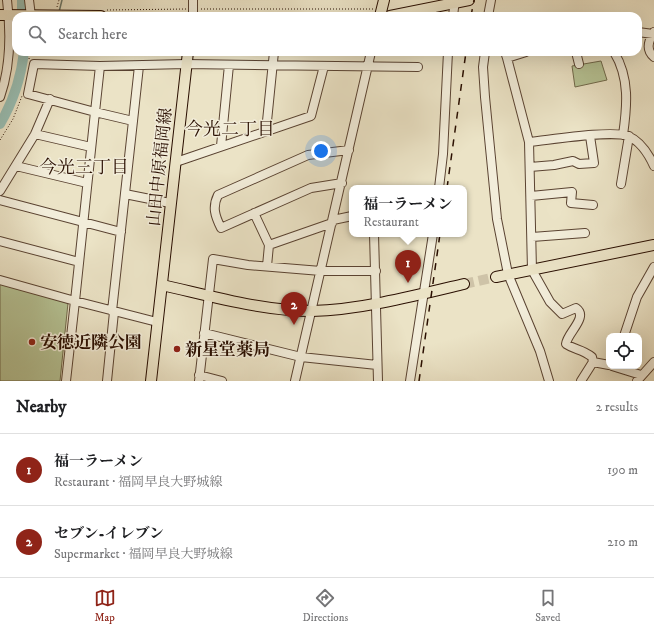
<!DOCTYPE html>
<html lang="en">
<head>
<meta charset="utf-8">
<style>
  :root { --surface:#fff; --page:#f2f2f2; --text:#202124; --muted:#757577; --line:#e0e0e0; --accent:#8f2418 }
  body { margin:0; font-family:"IM FELL DW Pica","Noto Serif JP",serif; background:var(--page); color:var(--text) }
  .controls { position:absolute; right:12px; bottom:12px; display:grid; overflow:hidden; border-radius:8px; box-shadow:0 4px 16px #0002 }
  .controls button { width:36px; height:36px; display:grid; place-items:center; padding:0; border:0; border-bottom:1px solid var(--line); background:var(--surface); color:var(--text); font:20px sans-serif }
  .you { position:absolute; left:321px; top:151px; width:14px; height:14px; margin:-10px; border:3px solid #fff; border-radius:50%; background:#1a73e8; box-shadow:0 0 0 6px #1a73e833 }
  .badge { display:grid; place-items:center; width:26px; height:26px; border-radius:50%; background:var(--accent); color:#fff; font-size:13px; font-weight:700 }
  .pin { position:absolute; translate:-50% -33px; filter:drop-shadow(0 1px 2px #0008) }
  .pin::after { content:''; position:absolute; top:21px; width:14px; height:12px; background:inherit; clip-path:polygon(0 0,100% 0,50% 100%) }
  .popup { position:absolute; left:349px; top:185px; width:118px; height:52px; box-sizing:border-box; display:grid; place-content:center; border-radius:8px; background:var(--surface); filter:drop-shadow(0 1px 3px #0005); font-size:13px; white-space:nowrap; color:var(--muted) }
  .popup b { font-size:15px; color:var(--text) }
  .popup::after { content:''; position:absolute; left:50%; top:100%; margin-left:-8px; border:8px solid transparent; border-top-color:var(--surface) }
  .list { margin:0; padding:0; list-style:none }
  h2 { display:flex; justify-content:space-between; align-items:center; height:52px; margin:0; padding:0 16px; font-size:17px }
  h2 small { font-size:13px; font-weight:400; color:var(--muted) }
  .list li { display:grid; grid-template-columns:26px 1fr auto; gap:12px; align-items:center; box-sizing:border-box; height:72px; padding:0 16px; border-top:1px solid var(--line) }
  .list b { display:block; font-size:15px; white-space:nowrap }
  .list p { margin:0; font-size:13px; white-space:nowrap; color:var(--muted) }
  .list em { font-size:13px; font-style:normal; color:var(--muted) }
  .icon { flex:none; width:22px; height:22px; fill:none; stroke:currentColor; stroke-width:2; stroke-linecap:round; stroke-linejoin:round }
  .map { position:relative; flex:none; width:654px; height:381px; overflow:hidden }
  .search { position:absolute; background:var(--surface); box-shadow:0 4px 16px #0002; left:12px; right:12px; top:12px; height:44px; display:flex; align-items:center; gap:10px; box-sizing:border-box; padding:0 14px; border-radius:12px; color:var(--muted); font-size:15px }
  .sheet { height:196px; background:var(--surface) }
  nav { display:flex; justify-content:space-around; align-items:center; box-sizing:border-box; height:56px; border-top:1px solid var(--line); background:var(--surface); font-size:11px; color:var(--muted) }
  nav a { display:grid; justify-items:center; gap:2px }
  nav .on { color:var(--accent) }
  .map>svg:first-child { display:block }
  .green { fill:#b6c496; stroke:#70694b }
  .lines { fill:none; stroke-linecap:round; stroke-linejoin:round }
  .stream { stroke:#6c786b; stroke-width:1.5 }
  .river { stroke:#98beb3; stroke-width:10 }
  .major-tunnel { stroke:#cec3a8; stroke-width:10; stroke-dasharray:10 5; stroke-linecap:butt }
  .minor-casing { stroke:#5a4332; stroke-width:10 }
  .major-casing { stroke:#290e00; stroke-width:12 }
  .path { stroke:#290e00; stroke-width:1; stroke-dasharray:1 2; stroke-linecap:butt }
  .minor { stroke:#f2edda; stroke-width:8 }
  .major { stroke:#ebe3c6; stroke-width:10 }
  .rail { stroke:#290e00; stroke-width:1.5; stroke-dasharray:7 7; stroke-linecap:butt }
  .poi-dot { fill:#8f2418; stroke:#f2edda; stroke-width:1.5 }
  .labels { text-anchor:middle; stroke-width:3; stroke-linejoin:round; paint-order:stroke }
  .street-label { font-size:17px; fill:#290e00; stroke:#f2edda }
  .poi-label { font-size:17px; font-weight:bold; fill:#290e00; stroke:#f2edda; text-anchor:start }
  .neighbourhood-label { font-size:18px; fill:#290e00; stroke:#f2edda }
</style>
</head>
<body>
<div class="map">
<svg width="654" height="381" viewBox="0 0 654 381">
  <rect width="100%" height="100%" fill="#ebe3c6"/>
  <filter id="stains"><feTurbulence type="fractalNoise" baseFrequency=".005" numOctaves="4"/><feColorMatrix values="0 0 0 0 .2 0 0 0 0 .09 0 0 0 0 .02 0 0 0 .5 -.17"/></filter>
  <radialGradient id="worn" r=".72"><stop offset=".6" stop-color="#630" stop-opacity="0"/><stop offset="1" stop-color="#630" stop-opacity=".3"/></radialGradient>
  <path class="green" d="M601,61L607,80L575,87L572,66Z
    M0,284L68,303L60,381H0Z"/>
  <g class="lines">
    <path class="stream" d="M59,12L62,0"/>
    <path class="river" d="M22,16V0
      M0,124C13,102 21,77 24,52"/>
    <path class="major-tunnel" d="M464,284L496,277"/>
    <defs>
      <path id="minor" d="M29,0L31,16
        M193,16V0
        M453,16L455,0
        M488,16L491,0
        M638,32L653,34L654,32
        M653,34C648,42 646,50 654,57
        M485,52L483,67L485,97L497,219L508,274L540,351L549,381
        M505,52L507,58L526,52
        M576,52L579,64
        M614,52C630,78 627,107 623,135
        M507,58L529,142L532,270L550,302L562,314L576,308C589,317 567,333 566,344C575,350 582,349 592,357L593,362L609,365
        M100,66L95,112L28,94L34,64L100,66L186,64L418,67
        M0,97C11,66 11,33 7,0
        M266,131L274,52
        M35,134L91,147
        M529,142C550,140 610,130 628,136C640,141 649,155 654,166
        M221,146L229,65
        M176,162L311,116L324,66
        M16,166L87,183
        M530,167L554,165L573,161L579,164L594,163L590,136
        M342,183L311,188L221,228C215,216 212,207 218,195L308,155L349,150
        M621,184L629,136
        M439,188L443,154L448,52
        M0,191L35,134L50,99
        M125,194L170,203
        M531,196L572,192L571,203L593,205
        M0,200L121,232
        M254,213L269,245
        M333,220L352,216
        M374,234L378,381
        M532,237L585,233
        M0,241L79,262
        M267,266L269,245L332,223
        M0,280L75,301L95,112L133,121L139,66
        M112,311L133,121
        M204,333L301,357L377,365
        M624,336L637,297L654,267
        M612,366L641,375
        M199,375L222,381
        M66,381L75,301L157,322
        M107,381L114,312
        M199,381L213,259L248,265L321,271H376
        M295,381L371,52
        M410,381L433,234
        M581,381L593,362
        M637,381L654,362"/>
      <path id="major" d="M0,15L101,16
        M380,16L384,0
        M390,16L469,0
        M496,277L654,245
        M162,285C211,296 262,311 312,311C360,310 418,295 464,284
        M151,381L188,52"/>
    </defs>
    <use href="#minor" class="minor-casing"/>
    <use href="#major" class="major-casing"/>
    <path class="path" d="M57,7L59,0
      M201,9H373
      M107,10L186,9
      M29,59L30,52
      M0,140L13,119L22,96"/>
    <use href="#minor" class="minor"/>
    <use href="#major" class="major"/>
    <path class="rail" d="M471,16L474,0
      M447,188L466,52
      M419,381L440,234"/>
  </g>
  <g class="poi-dot">
    <circle cx="32" cy="342" r="4"/>
    <circle cx="177" cy="349" r="4"/>
  </g>
  <g class="labels">
    <g class="street-label">
      <text transform="translate(159 167) rotate(-84)" y="6">山田中原福岡線</text>
    </g>
    <g class="poi-label">
      <text x="40" y="348">安徳近隣公園</text>
      <text x="185" y="355">新星堂薬局</text>
    </g>
    <g class="neighbourhood-label">
      <text x="230" y="135">今光二丁目</text>
      <text x="84" y="173">今光三丁目</text>
    </g>
  </g>
  <rect width="100%" height="100%" filter="url(#stains)"/>
  <rect width="100%" height="100%" fill="url(#worn)"/>
</svg>
<div class="controls">
<button><svg class="icon" aria-label="locate" viewBox="0 0 24 24"><circle cx="12" cy="12" r="6"/><path d="M12 2v4M12 18v4M2 12h4M18 12h4"/></svg></button>
</div>
<div class="you"></div>
<div class="pin badge" style="left:408px;top:283px">1</div>
<div class="popup"><b>福一ラーメン</b>Restaurant</div>
<div class="pin badge" style="left:294px;top:325px">2</div>
<div class="search"><svg class="icon" aria-label="search" viewBox="0 0 24 24"><circle cx="10" cy="10" r="6"/><path d="M15 15l6 6"/></svg>Search here</div>
</div>
<section class="sheet">
<h2>Nearby<small>2 results</small></h2>
<ul class="list">
<li><span class="badge">1</span><div><b>福一ラーメン</b><p>Restaurant · 福岡早良大野城線</p></div><em>190 m</em></li>
<li><span class="badge">2</span><div><b>セブン-イレブン</b><p>Supermarket · 福岡早良大野城線</p></div><em>210 m</em></li>
</ul>
</section>
<nav>
<a class="on"><svg class="icon" aria-label="map" viewBox="0 0 24 24"><path d="M3 6l6-2 6 2 6-2v14l-6 2-6-2-6 2zM9 4v14M15 6v14"/></svg>Map</a>
<a><svg class="icon" aria-label="directions" viewBox="0 0 24 24"><path d="M12 3l9 9-9 9-9-9zM9 14v-3h6M13 9l2 2-2 2"/></svg>Directions</a>
<a><svg class="icon" aria-label="saved" viewBox="0 0 24 24"><path d="M7 4h10v16l-5-4-5 4z"/></svg>Saved</a>
</nav>
</body>
</html>
